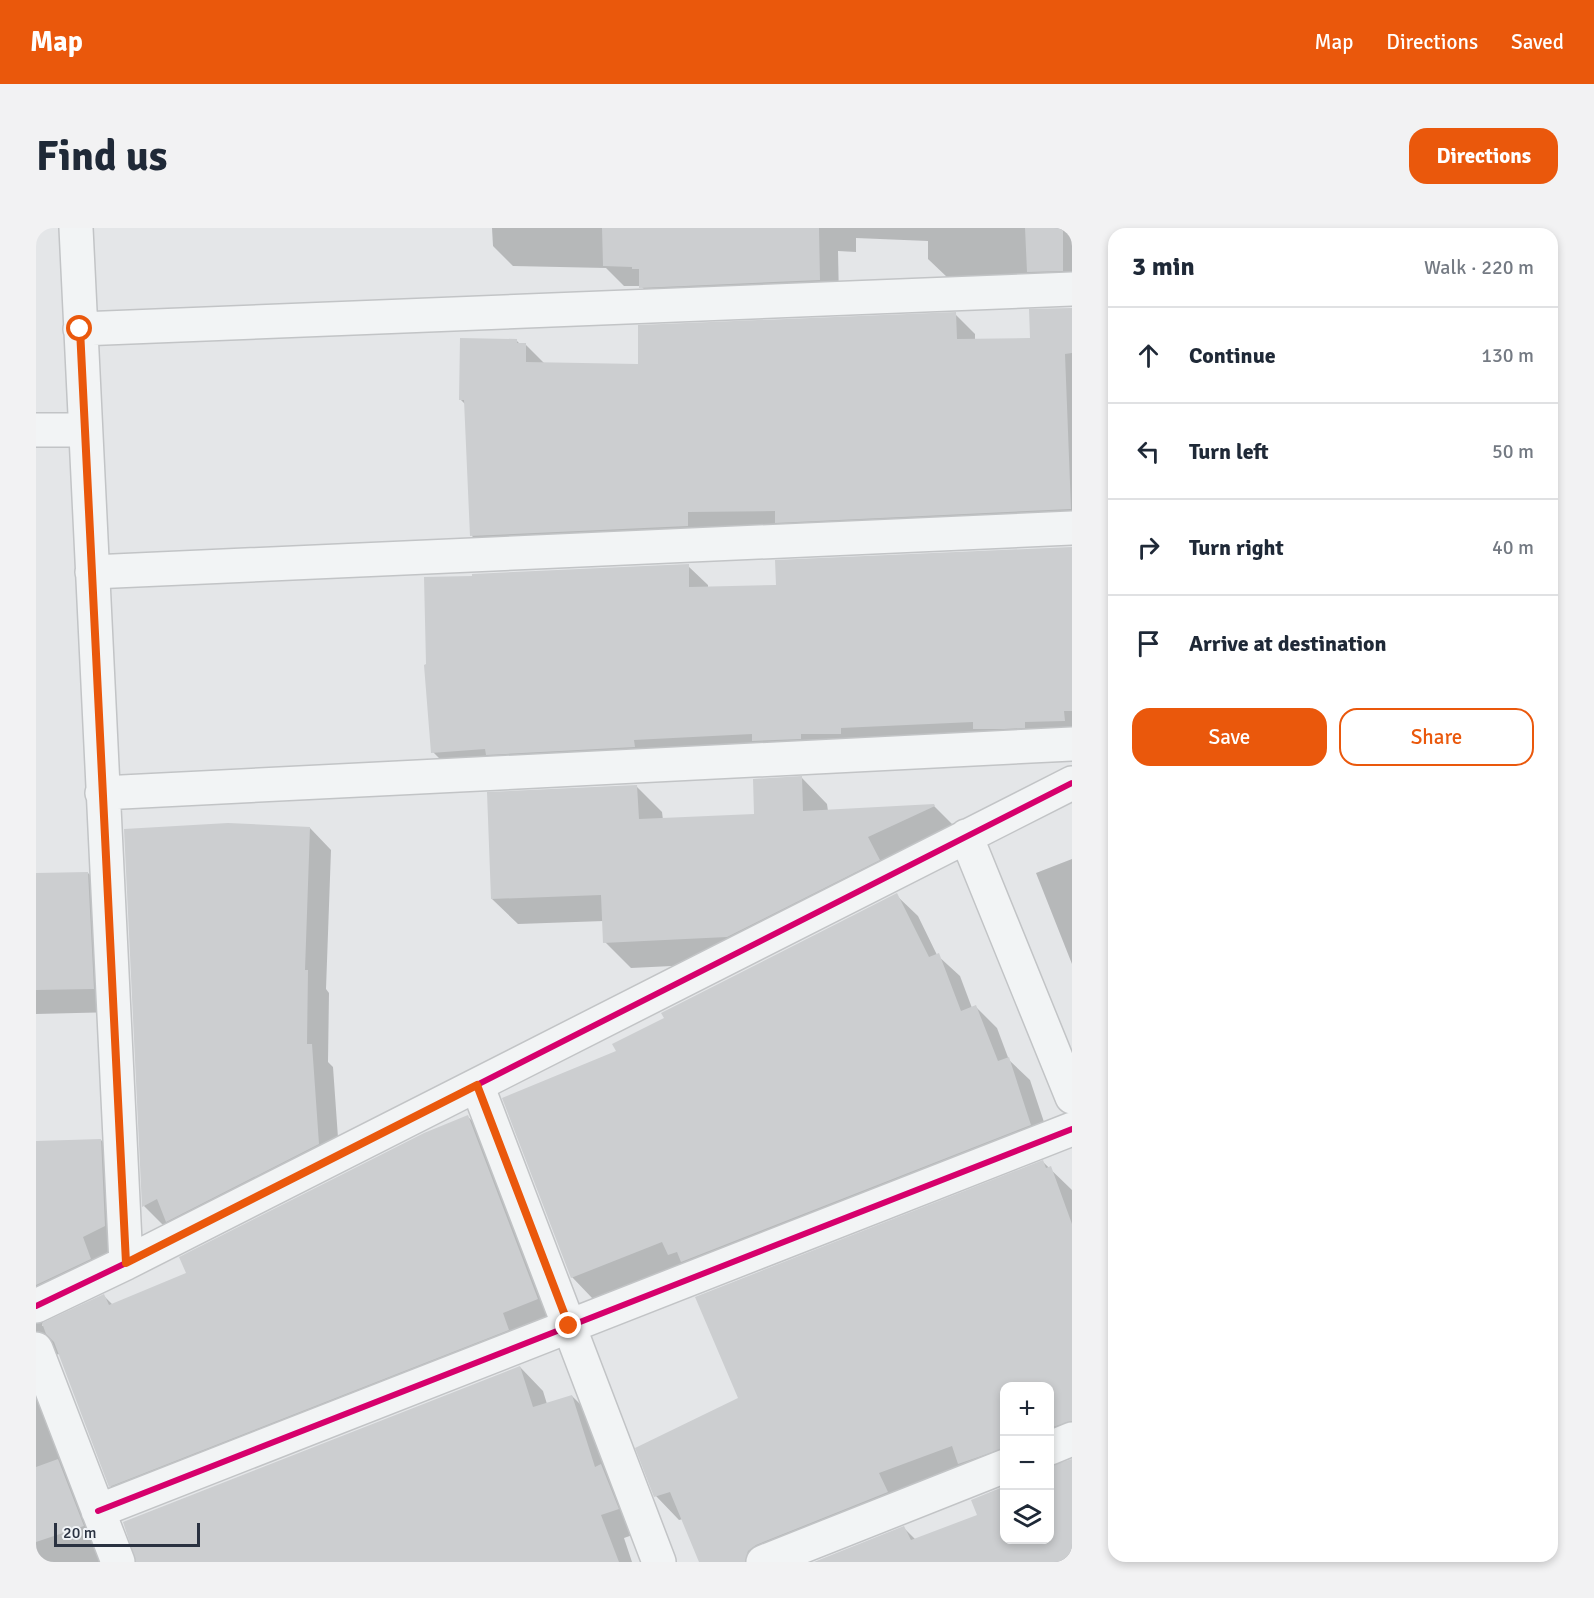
<!DOCTYPE html>
<html lang="en">
<head>
<meta charset="utf-8">
<style>
  :root { --surface:#fff; --page:#f2f2f3; --text:#1f2937; --muted:#747a83; --line:#e0e1e3; --accent:#ea580c }
  body { margin:0; font-family:Signika,sans-serif; background:var(--page); color:var(--text) }
  .controls { position:absolute; right:18px; bottom:18px; display:grid; overflow:hidden; border-radius:12px; box-shadow:0 3px 9px #0003 }
  .controls button { width:54px; height:54px; display:grid; place-items:center; padding:0; border:0; border-bottom:2px solid var(--line); background:var(--surface); color:var(--text); font:30px sans-serif }
  .scale { position:absolute; left:18px; bottom:15px; width:146px; box-sizing:border-box; padding-left:6px; border:3px solid #2a3241; border-top:0; font-size:16px; line-height:21px; white-space:nowrap; color:#2a3241; -webkit-text-stroke:4px #f1f4f7; paint-order:stroke }
  .stop { position:absolute; width:18px; height:18px; margin:-14px; border:4px solid #ea580c; border-radius:50%; background:#fff }
  .stop.end { background:#ea580c; border-color:#fff; box-shadow:0 2px 6px #0008 }
  .list { margin:0; padding:0; list-style:none }
  h2 { display:flex; justify-content:space-between; align-items:center; height:78px; margin:0; padding:0 24px; font-size:26px }
  h2 small { font-size:20px; font-weight:400; color:var(--muted) }
  .list li { display:grid; grid-template-columns:39px 1fr auto; gap:18px; align-items:center; box-sizing:border-box; height:96px; padding:0 24px; border-top:2px solid var(--line) }
  .list b { display:block; font-size:22px; white-space:nowrap }
  .list em { font-size:20px; font-style:normal; color:var(--muted) }
  .actions { display:flex; gap:12px; padding:18px 24px }
  .actions a { flex:1; padding:14px 0; border:2px solid var(--accent); border-radius:18px; text-align:center; font-size:21px; color:var(--accent) }
  .actions .main { background:var(--accent); color:#fff }
  .icon { flex:none; width:33px; height:33px; fill:none; stroke:currentColor; stroke-width:2; stroke-linecap:round; stroke-linejoin:round }
  .map { position:relative; flex:none; width:1036px; height:1334px; overflow:hidden; border-radius:18px }
  header { display:flex; align-items:center; gap:36px; box-sizing:border-box; height:84px; padding:0 30px; background:var(--accent); color:#fff }
  header strong { font-size:28px }
  nav { display:flex; gap:33px; margin-inline-start:auto; font-size:21px }
  .intro { display:flex; align-items:center; justify-content:space-between; box-sizing:border-box; height:144px; padding:0 36px }
  h1 { margin:0; font-size:42px }
  .button { padding:15px 27px; border-radius:18px; background:var(--accent); color:#fff; font-size:21px; font-weight:700 }
  main { display:flex; gap:36px; padding:0 36px }
  aside { flex:1; background:var(--surface); border-radius:18px; box-shadow:0 3px 9px #0003 }
  .map>svg:first-child { display:block }
  .shadow { fill:#0003 }
  .building { fill:#ccced0 }
  .lines { fill:none; stroke-linecap:round; stroke-linejoin:round }
  .street-casing { stroke:#c2c4c6; stroke-width:36 }
  .street { stroke:#f2f4f5; stroke-width:33 }
  .cycleway-casing { stroke:#f1f4f7; stroke-width:10 }
  .cycleway { stroke:#d6006c; stroke-width:6 }
  .route { stroke:#ea580c; stroke-width:8 }
</style>
</head>
<body>
<header>
<strong>Map</strong>
<nav><a>Map</a><a>Directions</a><a>Saved</a></nav>
</header>
<div class="intro"><h1>Find us</h1><a class="button">Directions</a></div>
<main>
<div class="map">
<svg width="1036" height="1334" viewBox="0 0 1036 1334">
  <rect width="100%" height="100%" fill="#e4e6e8"/>
  <path class="shadow" d="M456,0H1036V62L912,50L892,31V13L820,10V24L802,23L803,72L625,79L605,58H588L570,40L477,38L457,18Z
    M1036,81V301L456,328L436,308L430,177L424,171L480,112L485,117H490L509,136L603,137L919,86L939,106V112L996,111L994,83Z
    M1036,320V513L417,544L397,524L652,338L672,357V360L741,358V334Z
    M766,550L791,576L792,583L898,578L924,604L717,734L595,740L569,714L568,693L482,696L456,671L600,558L626,584L627,592L720,587Z
    M274,600L295,622L290,761L293,765L292,834L297,839L304,938L129,999L108,978Z
    M1036,631V736L1000,645Z
    M52,645L75,669L81,784L0,786V646Z
    M860,667L882,688L901,727L924,748L936,780L940,779L961,800L973,832L994,852L1016,918L655,1048L644,1037L557,1071L536,1049L582,824Z
    M432,889L456,912L525,1094L98,1281L74,1258L24,1126L17,1127L75,1334H0V915L65,912L88,936L92,1021L8,1091L6,1098L68,1068L77,1077L152,1046Z
    M1007,934L1036,962V1224L1023,1232L1020,1240L1036,1233V1334H782L868,1300L880,1312H1014V1158H969V1251L758,1334H664L647,1291L643,1292L620,1268L704,1171Z
    M484,1139L507,1163L511,1176L536,1168L560,1192L605,1304L588,1310L596,1334H102Z"/>
  <path class="building" d="M566,0H783L784,52L603,60V41H596V39L567,38Z
    M989,0H1027V43L991,44Z
    M1036,80V125L1029,126L1035,281L739,295V283L652,284V298L434,308L428,172H423L424,110L481,111V115H490V134L602,136V97L920,84L921,111L994,110L993,81Z
    M1036,319V483H1028L1029,493L989,494V500L968,501H937V494L805,500V506H765V511L716,513V506L598,512L599,519L450,527L449,521L395,525L388,437L390,436L388,349L436,348V346L653,336V359L740,357L739,332Z
    M766,548L767,583L898,576L899,578L832,609L844,632L691,709L567,715L565,667L455,671L451,564L601,557L603,591L718,586L717,551Z
    M192,595L274,599L269,742H272L271,816H276L283,916L130,994L121,971L106,979L88,601Z
    M52,644L58,761L0,762V645Z
    M861,665L893,729L903,725L925,783L940,777L962,833L973,829L995,897L645,1034L641,1024L632,1027L626,1014L535,1050L466,870L580,823L576,816L628,790L625,785Z
    M432,887L502,1071L467,1085L473,1102L73,1259L18,1114L10,1106L6,1095L68,1066L73,1077L150,1045L143,1029L388,905Z
    M65,911L69,998L47,1009L55,1031L0,1057V913Z
    M1007,932L1010,940L1015,938L1036,996V1193L1014,1200V1158H969V1220L922,1236L916,1218L843,1245L852,1264L720,1317L712,1323L709,1334H663L634,1264L618,1269L599,1220L702,1170L659,1069Z
    M484,1138L497,1179L536,1167L559,1239L565,1236L583,1281L565,1287L583,1334H100L87,1294Z
    M22,1231L48,1298L0,1314V1239Z
    M1036,1231V1334H778L868,1298L875,1312L941,1287L935,1272L969,1258V1311H1014V1238Z"/>
  <g class="lines">
    <defs>
      <path id="street" d="M40,0L90,1035
        M44,101L1036,61
        M0,202H49
        M56,344L1036,300
        M66,565L1036,516
        M930,608L1036,869
        M441,857L623,1334
        M0,1078L90,1035L1036,555
        M0,1121L82,1334
        M1014,1220L1036,1211
        M62,1283L1036,901
        M727,1334L969,1238"/>
    </defs>
    <use href="#street" class="street-casing"/>
    <use href="#street" class="street"/>
    <defs>
      <path id="cycleway" d="M0,1078L90,1035L1036,555
        M62,1283L1036,901"/>
    </defs>
    <use href="#cycleway" class="cycleway-casing"/>
    <use href="#cycleway" class="cycleway"/>
  </g>
  <g class="lines">
    <path class="route" d="M44,101L90,1035L441,857L533,1098"/>
  </g>
</svg>
<div class="controls">
<button>+</button>
<button>−</button>
<button><svg class="icon" aria-label="layers" viewBox="0 0 24 24"><path d="M12 4l9 5-9 5-9-5zM3 14l9 5 9-5"/></svg></button>
</div>
<div class="scale">20 m</div>
<div class="stop" style="left:44px;top:101px"></div>
<div class="stop end" style="left:533px;top:1098px"></div>
</div>
<aside>
<h2>3 min<small>Walk · 220 m</small></h2>
<ul class="list">
<li><svg class="icon" aria-label="ahead" viewBox="0 0 24 24"><path d="M12 20V5M6 11l6-6 6 6"/></svg><div><b>Continue</b></div><em>130 m</em></li>
<li><svg class="icon" aria-label="left" viewBox="0 0 24 24"><path d="M17 20v-9H6M10 6l-5 5 5 5"/></svg><div><b>Turn left</b></div><em>50 m</em></li>
<li><svg class="icon" aria-label="right" viewBox="0 0 24 24"><path d="M7 20v-9h11M14 6l5 5-5 5"/></svg><div><b>Turn right</b></div><em>40 m</em></li>
<li><svg class="icon" aria-label="arrive" viewBox="0 0 24 24"><path d="M6 21V4h12l-3 4 3 4H6"/></svg><div><b>Arrive at destination</b></div></li>
</ul>
<div class="actions"><a class="main">Save</a><a>Share</a></div>
</aside>
</main>
</body>
</html>
